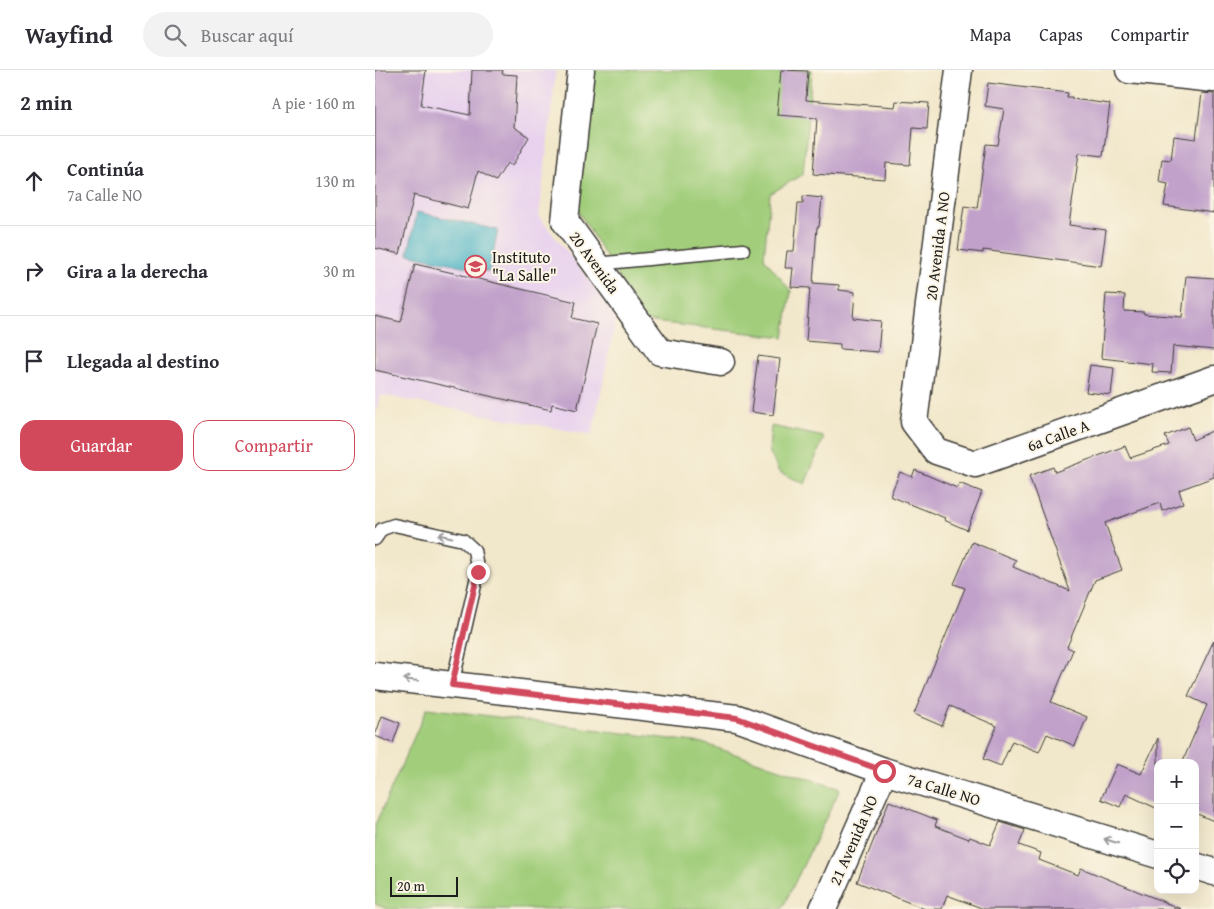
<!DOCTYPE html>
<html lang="es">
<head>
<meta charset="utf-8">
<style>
  :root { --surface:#fff; --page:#f2f2f3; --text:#2b2b33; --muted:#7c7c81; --line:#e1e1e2; --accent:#d1495b }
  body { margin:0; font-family:"Gentium Book Plus",serif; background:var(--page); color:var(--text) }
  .controls { position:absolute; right:15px; bottom:15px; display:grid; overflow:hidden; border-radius:10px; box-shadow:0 5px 20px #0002 }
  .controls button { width:45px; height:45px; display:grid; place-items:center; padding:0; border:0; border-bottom:1px solid var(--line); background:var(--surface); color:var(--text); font:25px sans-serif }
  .scale { position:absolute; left:15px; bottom:12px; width:68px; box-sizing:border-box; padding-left:5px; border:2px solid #1c1c1c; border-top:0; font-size:14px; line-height:18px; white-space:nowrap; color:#1c1c1c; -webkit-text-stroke:4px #fcf5e5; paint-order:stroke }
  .stop { position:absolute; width:15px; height:15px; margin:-11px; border:4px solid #d1495b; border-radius:50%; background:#fff }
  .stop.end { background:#d1495b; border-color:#fff; box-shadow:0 1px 5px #0008 }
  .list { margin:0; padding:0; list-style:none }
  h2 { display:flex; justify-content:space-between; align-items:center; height:65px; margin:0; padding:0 20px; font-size:21px }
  h2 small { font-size:16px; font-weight:400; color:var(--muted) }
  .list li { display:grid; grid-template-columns:32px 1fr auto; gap:15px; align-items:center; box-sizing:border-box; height:90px; padding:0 20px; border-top:1px solid var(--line) }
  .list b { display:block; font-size:19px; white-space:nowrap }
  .list p { margin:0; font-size:16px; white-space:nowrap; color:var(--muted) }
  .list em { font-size:16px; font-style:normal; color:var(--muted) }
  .actions { display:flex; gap:10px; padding:15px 20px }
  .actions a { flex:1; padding:11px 0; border:1px solid var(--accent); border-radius:15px; text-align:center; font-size:18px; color:var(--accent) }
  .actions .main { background:var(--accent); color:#fff }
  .icon { flex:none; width:28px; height:28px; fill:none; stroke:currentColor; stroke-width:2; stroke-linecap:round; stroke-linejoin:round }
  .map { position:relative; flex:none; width:839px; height:839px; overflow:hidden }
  header { display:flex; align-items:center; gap:30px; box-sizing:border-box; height:70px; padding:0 25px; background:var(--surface); border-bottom:1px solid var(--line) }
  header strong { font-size:24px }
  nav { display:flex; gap:28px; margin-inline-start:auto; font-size:18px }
  .search { width:350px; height:45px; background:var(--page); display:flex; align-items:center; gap:12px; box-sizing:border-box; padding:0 18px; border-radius:28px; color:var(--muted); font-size:19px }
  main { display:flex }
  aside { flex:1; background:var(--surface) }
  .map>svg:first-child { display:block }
  .built { fill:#e8d2ee }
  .green { fill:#a2ce7b; stroke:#5f754c }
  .water { fill:#48b2c6; stroke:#326771 }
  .building { fill:#c1a1ca }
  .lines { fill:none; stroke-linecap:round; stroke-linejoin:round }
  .lane-casing { stroke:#3c3a36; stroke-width:15 }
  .street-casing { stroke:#3c3a36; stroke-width:29 }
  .lane { stroke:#fff; stroke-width:12 }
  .street { stroke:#fff; stroke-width:26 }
  .oneway { stroke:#999 }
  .route { stroke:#d1495b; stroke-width:6 }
  .labels { text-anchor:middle; stroke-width:4; stroke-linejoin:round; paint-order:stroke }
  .street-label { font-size:16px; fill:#1c1c1c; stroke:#fcf5e5 }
  .poi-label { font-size:16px; fill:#1c1c1c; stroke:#fcf5e5; text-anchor:start }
</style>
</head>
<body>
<header>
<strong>Wayfind</strong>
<div class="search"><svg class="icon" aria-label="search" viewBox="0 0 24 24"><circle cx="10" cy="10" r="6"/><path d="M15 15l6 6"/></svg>Buscar aquí</div>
<nav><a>Mapa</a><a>Capas</a><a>Compartir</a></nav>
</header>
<main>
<aside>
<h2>2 min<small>A pie · 160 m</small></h2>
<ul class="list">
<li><svg class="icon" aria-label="ahead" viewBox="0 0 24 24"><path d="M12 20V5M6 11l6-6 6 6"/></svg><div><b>Continúa</b><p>7a Calle NO</p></div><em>130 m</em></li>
<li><svg class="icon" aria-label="right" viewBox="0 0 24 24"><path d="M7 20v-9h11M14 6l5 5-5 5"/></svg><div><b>Gira a la derecha</b></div><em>30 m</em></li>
<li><svg class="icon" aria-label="arrive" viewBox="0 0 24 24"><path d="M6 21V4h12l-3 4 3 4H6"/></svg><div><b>Llegada al destino</b></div></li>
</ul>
<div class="actions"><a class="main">Guardar</a><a>Compartir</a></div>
</aside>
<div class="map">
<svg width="839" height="839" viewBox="0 0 839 839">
  <rect width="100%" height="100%" fill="#fcf5e5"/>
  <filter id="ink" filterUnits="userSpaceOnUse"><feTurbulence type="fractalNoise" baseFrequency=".02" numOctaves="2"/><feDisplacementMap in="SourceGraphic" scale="10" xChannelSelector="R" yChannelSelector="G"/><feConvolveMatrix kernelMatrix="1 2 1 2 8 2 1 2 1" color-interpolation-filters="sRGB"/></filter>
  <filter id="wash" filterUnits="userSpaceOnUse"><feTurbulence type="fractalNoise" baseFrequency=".0096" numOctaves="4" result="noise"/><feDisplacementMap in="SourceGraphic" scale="20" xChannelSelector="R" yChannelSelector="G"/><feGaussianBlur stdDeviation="1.12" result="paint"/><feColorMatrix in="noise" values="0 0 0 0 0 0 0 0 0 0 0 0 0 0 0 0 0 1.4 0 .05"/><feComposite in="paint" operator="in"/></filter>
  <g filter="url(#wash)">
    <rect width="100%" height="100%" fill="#f1e7ca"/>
    <path class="built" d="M0,0H181L164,147L242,244L217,365L5,325L0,347Z"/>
    <path class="green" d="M219,0H437L428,104L395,124L389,188L416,221L409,267L270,251L202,139Z
      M396,356L449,367L430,414L404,402L394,381Z
      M52,638L327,673L465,719L407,839H12L0,834V755Z"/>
    <path class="water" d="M42,142L123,160L114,202L33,184Z"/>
    <g id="blocks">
      <path class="building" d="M0,0H51L46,35L95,45L97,0H128L127,4L142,5L139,57L154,67L137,96L132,93L121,111L103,101L93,139L39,125L25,184L0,178Z
        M406,0L433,1L431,30L520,37L521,31L554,33L552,59L538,58L535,95L511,93L510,109L438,104L442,48L402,45Z
        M613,13L693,23L692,27H697V29L735,34L728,86L704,83L694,155L731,160L726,196L608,180V183L583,180L589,136L602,138L611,74L623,75L629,39L610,36Z
        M827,23L839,24V143L789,136L793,114L784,112L787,89L796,90L799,66L821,69Z
        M428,126L447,128L444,157H442L438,213L464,215V220L480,222L478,248L506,251L503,282L465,279V274L431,271L435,218L416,217L418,198H410L412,181H419L423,133H428Z
        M40,194L201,232L197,248L222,254L202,340L177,334L176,340L0,300V246L26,252Z
        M811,206L839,208V280L798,276L796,303L777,302L778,294L726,288L731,224L750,225L749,241L769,242V244L807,247Z
        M383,286L405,289L398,345L376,342Z
        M715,295L739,298L736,325L711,322Z
        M813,357L818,370L839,360V407L804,420L808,433L787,441L785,433L730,453L747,500L720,510L692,577L698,580L676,632L712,647L700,676L672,664L664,682L637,671L626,696L608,689L622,656L575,636L567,656L539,644L590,518L579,514L597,472L641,490L638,497L695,521L654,406L678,397L680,402L750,376L755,388L794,375L790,366Z
        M540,400L582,418L584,413L607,422L592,460L569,450L570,448L515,426L525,402L537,407Z
        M839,570V751L820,743V693H807L832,635L813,626Z
        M7,646L25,653L18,673L0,666Z
        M783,668V739L751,724L745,737L726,729L742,694L766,704Z
        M514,731L562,750L560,756L594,769L595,767L615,775L625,752L650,760L644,775L666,783L664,790L703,805L706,798L806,839H609L572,825L567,839H550L482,812Z"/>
    </g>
  </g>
  <g filter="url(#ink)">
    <use href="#blocks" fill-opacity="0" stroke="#3c3a36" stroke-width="1"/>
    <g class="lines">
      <defs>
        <path id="lane" d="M221,194L368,180
          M0,469L7,459L19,455L88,470L99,480L103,502L77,615"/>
        <path id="street" d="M206,0L190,151L285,282L346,292
          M584,0L539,352L561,381L600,394L839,309
          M754,0L839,9
          M0,606L362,648L509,701L783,785
          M820,796L839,802
          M448,839L509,701"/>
      </defs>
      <use href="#lane" class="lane-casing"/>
      <use href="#street" class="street-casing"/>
      <use href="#lane" class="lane"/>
      <use href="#street" class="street"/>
    </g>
    <defs><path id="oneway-shaft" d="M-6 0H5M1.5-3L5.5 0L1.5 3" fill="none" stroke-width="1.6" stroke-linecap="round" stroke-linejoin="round" transform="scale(1.25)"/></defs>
    <g class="oneway">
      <use href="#oneway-shaft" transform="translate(70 466) rotate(-168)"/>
      <use href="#oneway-shaft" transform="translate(36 610) rotate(-173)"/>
      <use href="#oneway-shaft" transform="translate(736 771) rotate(-163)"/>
    </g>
  </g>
  <g class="lines" filter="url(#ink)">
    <path class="route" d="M103,502L77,615L362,648L509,701"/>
  </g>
  <defs>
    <symbol id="school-ring" viewBox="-11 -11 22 22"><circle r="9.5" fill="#fcf5e5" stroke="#d1495b" stroke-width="1.5"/><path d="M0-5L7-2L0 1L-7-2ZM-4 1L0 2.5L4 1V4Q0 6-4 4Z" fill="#d1495b"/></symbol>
  </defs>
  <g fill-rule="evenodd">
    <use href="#school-ring" x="88" y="184" width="25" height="25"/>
  </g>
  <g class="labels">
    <g class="street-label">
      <text transform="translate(562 176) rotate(-83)" y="6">20 Avenida A NO</text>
      <text transform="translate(220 192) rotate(54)" y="6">20 Avenida</text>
      <text transform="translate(683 365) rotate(-20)" y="6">6a Calle A</text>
      <text transform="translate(569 719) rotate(17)" y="6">7a Calle NO</text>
      <text transform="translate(478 770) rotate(-66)" y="6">21 Avenida NO</text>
    </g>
    <g class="poi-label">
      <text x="117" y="193">Instituto<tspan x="117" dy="18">"La Salle"</tspan></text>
    </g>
  </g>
</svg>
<div class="controls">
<button>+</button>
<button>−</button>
<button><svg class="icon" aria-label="locate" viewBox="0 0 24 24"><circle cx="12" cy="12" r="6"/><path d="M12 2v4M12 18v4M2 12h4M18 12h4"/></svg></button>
</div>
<div class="scale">20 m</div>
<div class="stop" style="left:509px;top:701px"></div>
<div class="stop end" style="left:103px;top:502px"></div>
</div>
</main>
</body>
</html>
